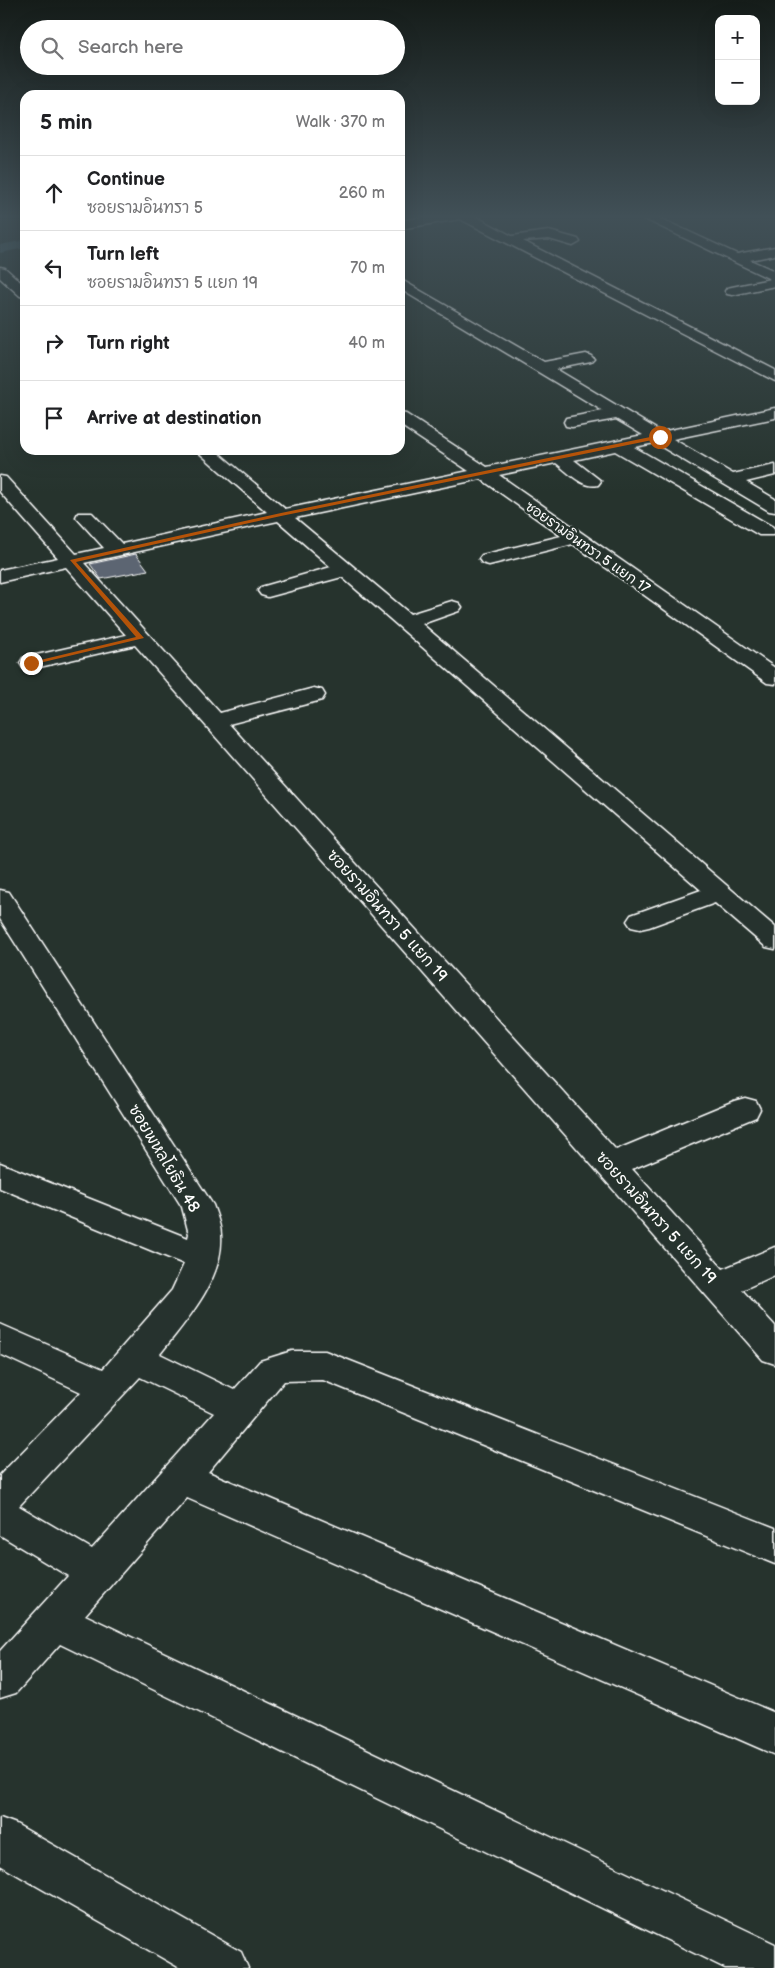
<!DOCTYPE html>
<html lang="en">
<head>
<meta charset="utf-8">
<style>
  :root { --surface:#fff; --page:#f2f2f2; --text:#202124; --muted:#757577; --line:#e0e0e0 }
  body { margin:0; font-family:"Balsamiq Sans","Playpen Sans Thai",sans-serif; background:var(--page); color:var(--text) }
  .controls { position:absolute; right:15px; top:15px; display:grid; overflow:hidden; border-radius:10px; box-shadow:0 5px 20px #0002 }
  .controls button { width:45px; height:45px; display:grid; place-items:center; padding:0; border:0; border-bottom:1px solid var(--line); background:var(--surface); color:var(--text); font:25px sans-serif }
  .stop { position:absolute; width:15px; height:15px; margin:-11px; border:4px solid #b45309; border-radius:50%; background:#fff }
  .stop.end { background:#b45309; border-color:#fff; box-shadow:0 1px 5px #0008 }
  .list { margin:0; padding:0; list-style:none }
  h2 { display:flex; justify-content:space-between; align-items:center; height:65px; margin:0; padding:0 20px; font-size:21px }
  h2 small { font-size:16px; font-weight:400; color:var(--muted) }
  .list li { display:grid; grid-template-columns:32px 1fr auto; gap:15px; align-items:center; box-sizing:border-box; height:75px; padding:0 20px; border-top:1px solid var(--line) }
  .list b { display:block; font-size:19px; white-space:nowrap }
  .list p { margin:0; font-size:16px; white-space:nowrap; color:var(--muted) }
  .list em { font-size:16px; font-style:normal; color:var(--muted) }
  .icon { flex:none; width:28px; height:28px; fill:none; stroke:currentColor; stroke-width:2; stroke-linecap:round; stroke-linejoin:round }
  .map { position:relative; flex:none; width:775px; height:1968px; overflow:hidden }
  .search { position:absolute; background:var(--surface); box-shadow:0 5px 20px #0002; left:20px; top:20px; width:385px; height:55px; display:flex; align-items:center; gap:12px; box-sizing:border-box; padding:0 18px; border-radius:28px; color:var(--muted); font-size:19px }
  .panel { position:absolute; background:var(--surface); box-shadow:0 5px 20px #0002; left:20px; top:90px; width:385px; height:365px; border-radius:15px }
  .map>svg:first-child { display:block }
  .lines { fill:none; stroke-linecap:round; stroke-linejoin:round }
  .canal { fill:#4d6973; fill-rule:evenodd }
  .building { fill:#5c6572; stroke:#fff }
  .minor-casing { stroke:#fff; stroke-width:3 }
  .minor { fill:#26332d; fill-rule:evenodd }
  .route { fill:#b45309 }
  .labels { text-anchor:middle; stroke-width:5; stroke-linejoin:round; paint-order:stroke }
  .far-street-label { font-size:14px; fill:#fff; stroke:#26332d }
  .street-label { font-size:16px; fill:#fff; stroke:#26332d }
</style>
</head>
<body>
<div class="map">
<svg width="775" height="1968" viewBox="0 0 775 1968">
  <rect width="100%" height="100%" fill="#26332d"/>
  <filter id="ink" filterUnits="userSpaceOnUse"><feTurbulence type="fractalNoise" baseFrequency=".02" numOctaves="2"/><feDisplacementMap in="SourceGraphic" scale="10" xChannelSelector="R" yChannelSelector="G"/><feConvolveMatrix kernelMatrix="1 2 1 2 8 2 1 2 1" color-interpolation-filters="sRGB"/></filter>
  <g filter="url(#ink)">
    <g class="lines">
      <path class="canal" d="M25,240V248L0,253V245Z"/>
    </g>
    <path class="building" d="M136,554L148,570L101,579L90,564Z"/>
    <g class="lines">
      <defs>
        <path id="minor" d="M430,216H475L512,236L549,231L578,239L580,242L573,246L549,239L523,241L775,370V381L460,219L400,229V221Z
          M638,216H655L737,254L775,247V255L750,260L775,271V286L732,295L727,294L725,291L727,288L770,279Z
          M0,267L5,268L25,286V297L20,296L0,278Z
          M400,279L544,362L586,354L591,356L594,359L591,362L556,369L661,432L775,408V418L673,439L733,474L775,465V475L746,482L775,499V512L769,511L655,443L634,447L773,527L775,532L773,535H759L615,451L574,460L601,481L598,485C583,489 568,472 556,463L499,475L775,668V684L767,683L573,544L489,565L482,563L479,559L482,555L561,536L481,479L295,518L410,614L452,601L459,603L462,607L459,611L422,624L775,927V949L766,947L715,903L649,927L640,929L631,927L627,921L631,915L701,890L342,577L268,597L261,595L258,591L261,587L331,567L278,521L84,563L220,713L314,688L322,690L325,695L322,700L229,724L616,1150L734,1101L745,1098L756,1101L760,1109L756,1117L632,1169L723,1269L775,1247V1275L742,1290L775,1326V1364L763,1360L135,645L31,669L23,668L20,663L23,658L126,635L66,567L0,582V570L58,558L0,492V476L6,477L76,554L104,548L76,517L78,513H92L122,544L267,512L196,450H215L285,509L469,471L400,425V413L406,414L487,467L643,435L616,419L572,427L566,426L564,422L566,418L603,411L400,289Z
          M0,890L9,892L213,1205C216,1214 221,1225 221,1235C224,1279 186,1321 160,1354L234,1390L260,1361L292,1351H325L775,1528V1564L323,1380L284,1381L208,1472L775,1713V1755L187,1498L85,1615L775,1944V1968H725L60,1644L16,1693L0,1698V1651L68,1576L0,1535V1475L81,1392L0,1354V1324L103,1369L172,1290L184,1264L0,1188V1163L188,1238L189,1234L182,1207L0,919ZM140,1377L214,1413L92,1549L19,1506Z
          M0,1818L16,1824L241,1952L248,1968H180L0,1865Z"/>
      </defs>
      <use href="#minor" class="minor-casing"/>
      <use href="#minor" class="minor"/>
    </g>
  </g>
  <linearGradient id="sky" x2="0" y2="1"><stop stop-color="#151c19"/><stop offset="0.44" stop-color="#415057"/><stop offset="1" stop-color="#415057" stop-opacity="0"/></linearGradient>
  <rect width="775" height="492" fill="url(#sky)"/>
  <path class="route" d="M660,435L662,438L281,516L76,562L144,638L31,665L28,663L136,637L70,560L281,513Z"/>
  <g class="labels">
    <g class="far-street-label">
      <text transform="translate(588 547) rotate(35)" y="5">ซอยรามอินทรา 5 แยก 17</text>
    </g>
    <g class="street-label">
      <text transform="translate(388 915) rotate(48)" y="6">ซอยรามอินทรา 5 แยก 19</text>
      <text transform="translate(165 1158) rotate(59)" y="6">ซอยพหลโยธิน 48</text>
      <text transform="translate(657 1217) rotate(48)" y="6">ซอยรามอินทรา 5 แยก 19</text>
    </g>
  </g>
</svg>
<div class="controls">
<button>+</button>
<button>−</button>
</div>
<div class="stop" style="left:660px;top:437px"></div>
<div class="stop end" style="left:31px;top:663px"></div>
<div class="search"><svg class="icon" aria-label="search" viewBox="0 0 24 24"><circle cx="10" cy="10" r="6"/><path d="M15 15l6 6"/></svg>Search here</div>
<section class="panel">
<h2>5 min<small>Walk · 370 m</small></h2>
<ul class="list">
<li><svg class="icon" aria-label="ahead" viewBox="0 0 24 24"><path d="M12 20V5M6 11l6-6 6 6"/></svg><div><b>Continue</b><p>ซอยรามอินทรา 5</p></div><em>260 m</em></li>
<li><svg class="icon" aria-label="left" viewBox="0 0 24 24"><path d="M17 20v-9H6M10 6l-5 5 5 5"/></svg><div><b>Turn left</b><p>ซอยรามอินทรา 5 แยก 19</p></div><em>70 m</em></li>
<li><svg class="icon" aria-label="right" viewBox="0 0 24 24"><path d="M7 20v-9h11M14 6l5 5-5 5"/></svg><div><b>Turn right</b></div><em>40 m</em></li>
<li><svg class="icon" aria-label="arrive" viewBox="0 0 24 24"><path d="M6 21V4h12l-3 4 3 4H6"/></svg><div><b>Arrive at destination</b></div></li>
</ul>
</section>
</div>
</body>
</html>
